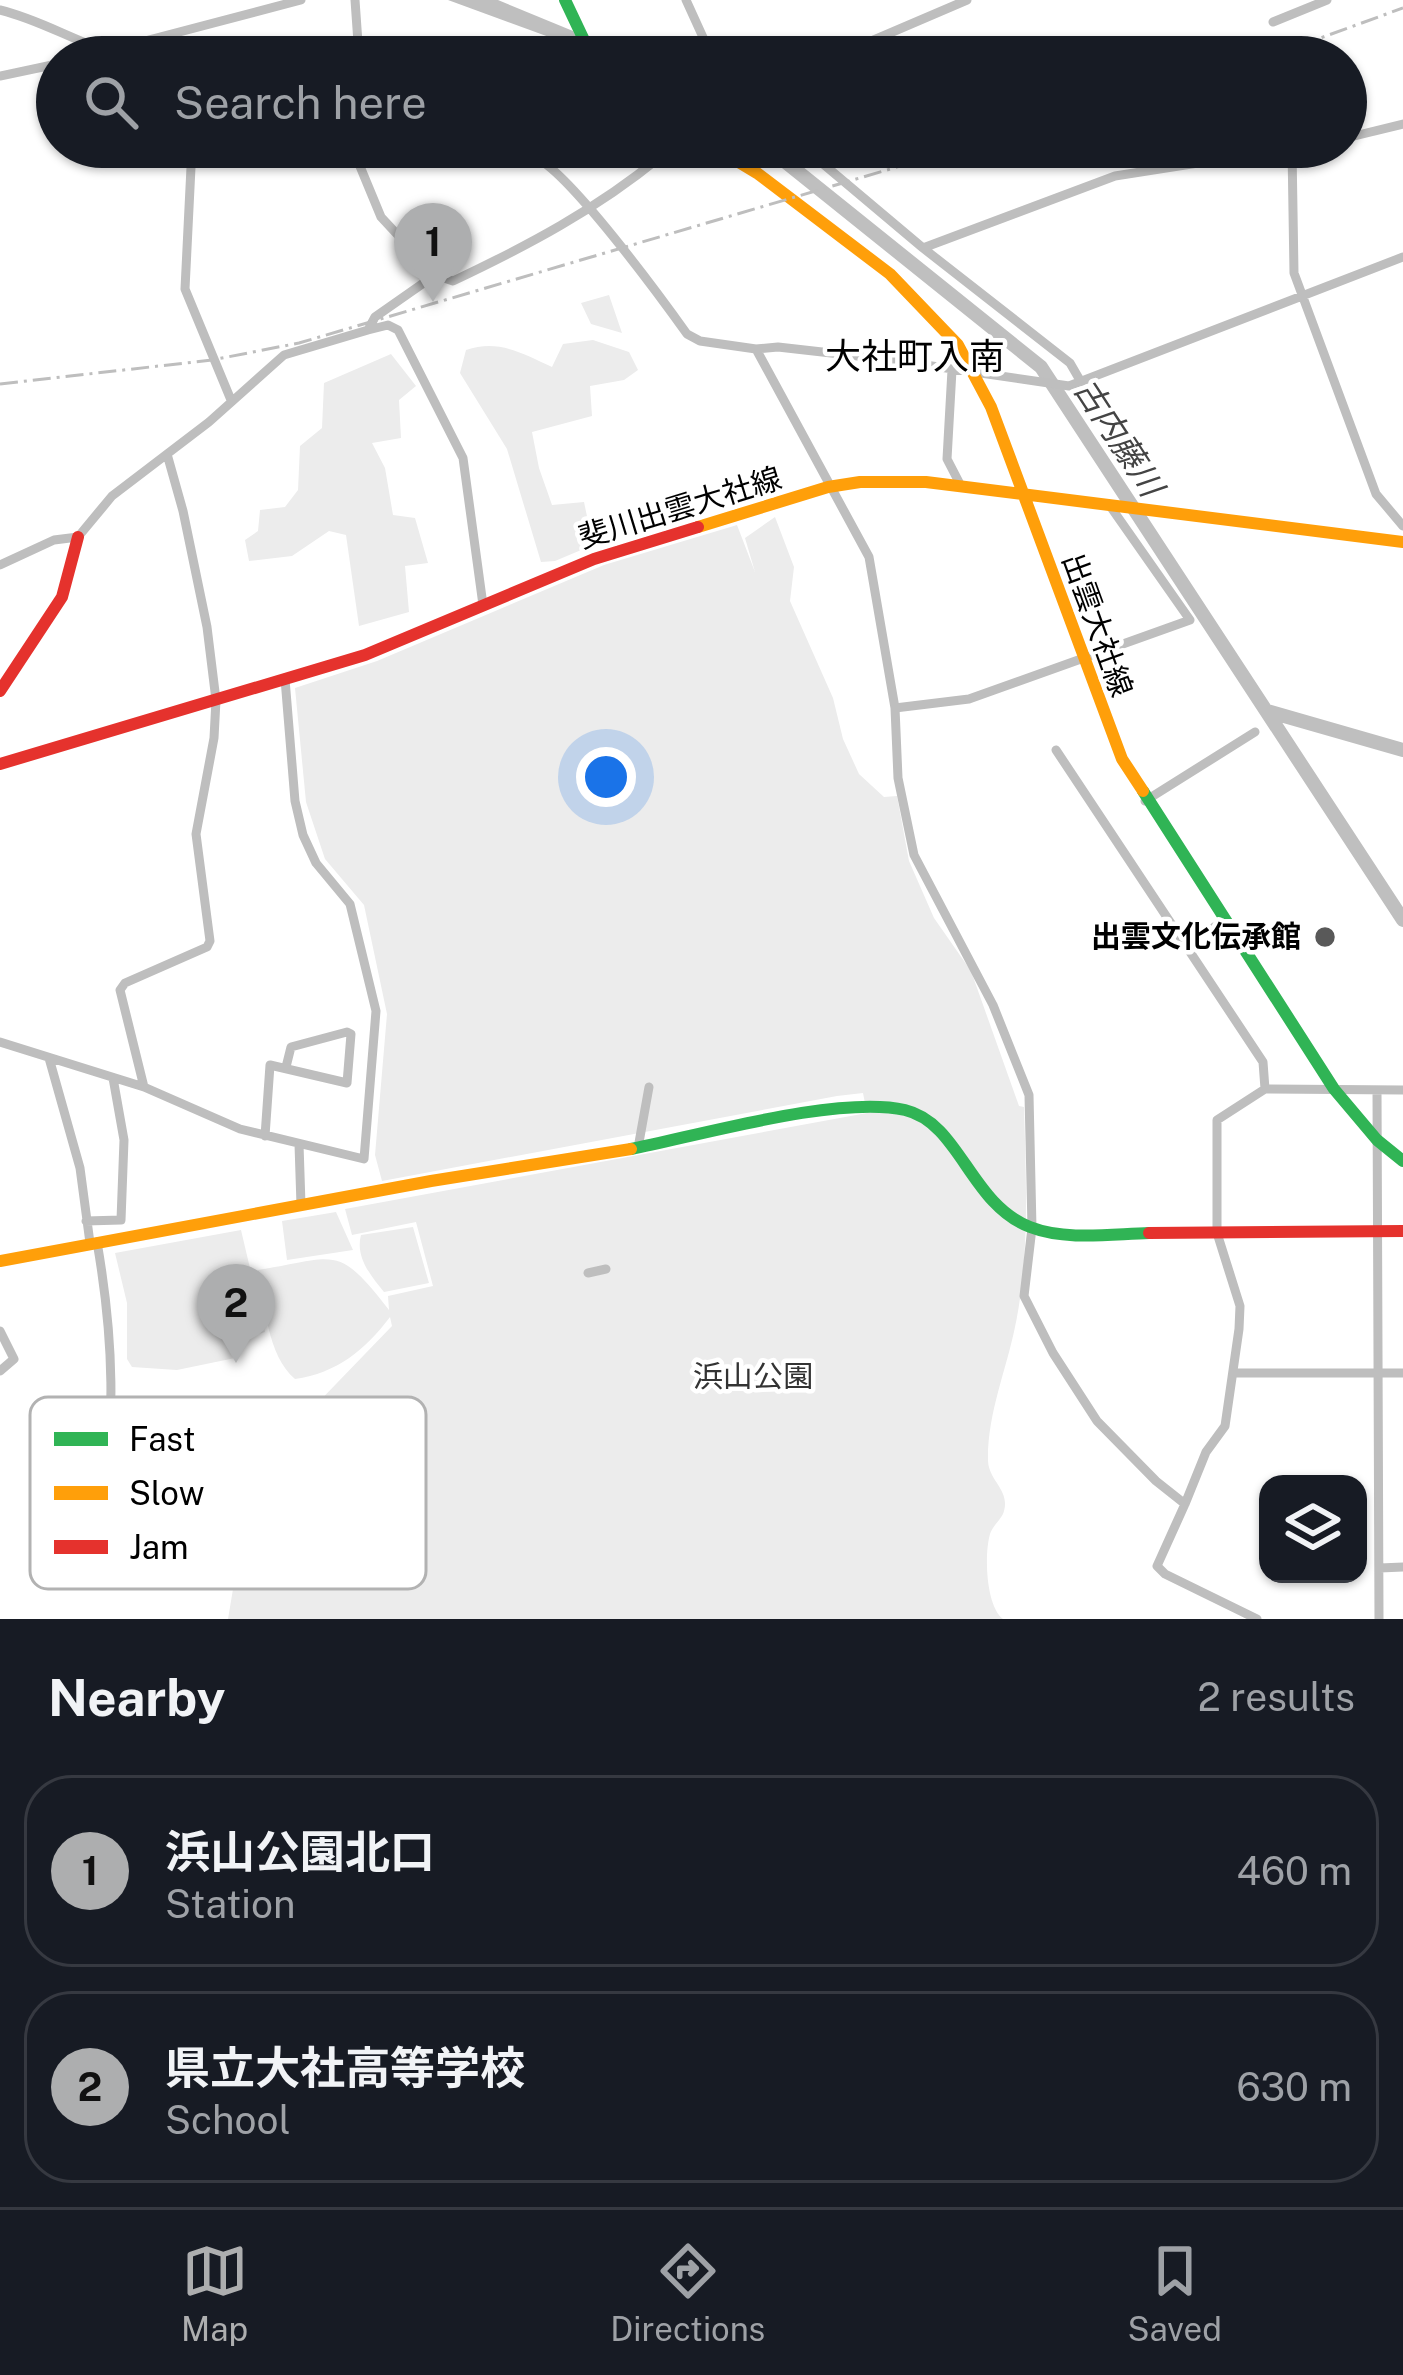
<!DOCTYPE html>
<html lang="en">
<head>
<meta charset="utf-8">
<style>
  :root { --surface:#171b24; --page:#20242c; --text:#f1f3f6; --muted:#9ea1a6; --line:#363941; --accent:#adaeaf }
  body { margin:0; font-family:"Public Sans","Noto Sans JP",sans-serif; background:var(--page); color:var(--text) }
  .controls { position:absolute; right:36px; bottom:36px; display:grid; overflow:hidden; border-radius:24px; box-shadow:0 3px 9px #0004 }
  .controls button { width:108px; height:108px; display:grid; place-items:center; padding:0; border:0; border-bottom:3px solid var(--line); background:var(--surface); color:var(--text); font:60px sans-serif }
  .you { position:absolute; left:606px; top:777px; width:42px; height:42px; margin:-30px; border:9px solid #fff; border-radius:50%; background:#1a73e8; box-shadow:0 0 0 18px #1a73e833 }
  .badge { display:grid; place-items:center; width:78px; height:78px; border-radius:50%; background:var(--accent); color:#111; font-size:39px; font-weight:700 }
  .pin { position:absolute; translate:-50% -99px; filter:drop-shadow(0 3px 6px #0008) }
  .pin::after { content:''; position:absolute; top:63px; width:42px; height:36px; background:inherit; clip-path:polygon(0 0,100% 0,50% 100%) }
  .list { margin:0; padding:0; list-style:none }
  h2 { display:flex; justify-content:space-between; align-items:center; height:156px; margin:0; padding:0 48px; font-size:51px }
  h2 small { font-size:39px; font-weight:400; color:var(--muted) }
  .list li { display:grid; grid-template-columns:78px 1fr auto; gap:36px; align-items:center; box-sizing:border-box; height:192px; margin:0 24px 24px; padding:0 24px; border:3px solid var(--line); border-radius:48px }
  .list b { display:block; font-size:45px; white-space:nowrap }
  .list p { margin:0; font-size:39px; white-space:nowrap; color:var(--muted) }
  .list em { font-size:39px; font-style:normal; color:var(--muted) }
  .icon { flex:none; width:66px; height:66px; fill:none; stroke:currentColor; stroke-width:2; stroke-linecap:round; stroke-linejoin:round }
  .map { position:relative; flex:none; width:1403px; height:1619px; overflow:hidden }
  .search { position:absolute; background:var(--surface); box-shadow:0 3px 9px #0004; left:36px; right:36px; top:36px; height:132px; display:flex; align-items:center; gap:30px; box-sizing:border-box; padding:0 42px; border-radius:66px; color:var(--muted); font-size:45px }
  .sheet { height:588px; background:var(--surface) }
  nav { display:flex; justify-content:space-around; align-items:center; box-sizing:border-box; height:168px; border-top:3px solid var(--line); background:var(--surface); font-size:33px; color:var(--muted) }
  nav a { display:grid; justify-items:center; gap:6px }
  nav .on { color:var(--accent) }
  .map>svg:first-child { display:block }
  .green { fill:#ececec }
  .water { fill:#bfbfbf }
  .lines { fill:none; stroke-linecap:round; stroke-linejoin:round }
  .river { stroke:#bfbfbf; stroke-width:14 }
  .street { stroke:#bebebe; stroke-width:9 }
  .fast { stroke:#30b455; stroke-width:12 }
  .slow { stroke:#ff9f0a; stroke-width:12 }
  .jam { stroke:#e5322d; stroke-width:12 }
  .rail { stroke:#bebebe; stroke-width:3; stroke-dasharray:18 6 3 6; stroke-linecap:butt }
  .poi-dot { fill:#595959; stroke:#fff; stroke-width:4.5 }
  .labels { text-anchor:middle; stroke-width:9; stroke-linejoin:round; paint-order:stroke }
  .street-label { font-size:30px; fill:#000; stroke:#fff }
  .poi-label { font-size:30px; font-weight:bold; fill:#000; stroke:#fff; text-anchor:end }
  .park-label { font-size:30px; fill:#333; stroke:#fff }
  .water-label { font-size:33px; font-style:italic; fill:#444; stroke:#fff }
  .quarter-label { font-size:36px; fill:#000; stroke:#fff }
  .key { fill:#fff; stroke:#b2b2b2; stroke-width:3 }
  .key-label { font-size:33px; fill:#000 }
</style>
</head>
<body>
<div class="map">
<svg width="1403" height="1619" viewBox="0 0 1403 1619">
  <rect width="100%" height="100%" fill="#fff"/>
  <path class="green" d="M609,295L622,333L591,324L581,303Z
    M593,340L629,352L638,370L624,380L590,386L592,416L532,432L539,468L552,505L584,502L593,545L555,561L541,562L507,449L460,373L466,350C498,339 522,353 552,367L563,344Z
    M391,354L416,386L399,400L401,438L372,443L385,468L393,515L415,518L428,563L405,566L409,612L359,626L346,535L329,531L292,556L249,561L245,540L258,531L260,510L285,507L298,490L300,446L322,428L324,383Z
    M775,517L794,567L790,601L833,698L843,739L859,774L884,797L897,796L909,861L934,918L971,971L1019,1106L1024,1107C1026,1178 1030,1257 1015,1327C1006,1371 987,1415 988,1461C989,1481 1010,1490 1004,1511C1002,1519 993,1525 990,1534C984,1555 986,1606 1003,1619H228L239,1553L263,1481L312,1454L315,1425L308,1413L392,1326L390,1317C365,1350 337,1373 295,1379C267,1355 265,1304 258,1270C337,1257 337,1243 389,1310L388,1296L433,1286L416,1222L352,1235L345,1209L867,1113L863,1093L837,1096L382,1181L375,1155L387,1014L364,905L325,859L306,802L295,688L377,661L604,565L737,525L755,572L745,538Z
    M336,1212L353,1250L287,1260L282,1221Z
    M413,1227L429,1283L384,1292C371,1276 355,1257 361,1235Z
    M241,1230L265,1332L231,1343L235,1358L177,1370L132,1367L127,1359V1303L115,1253Z"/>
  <path class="water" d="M448,0H498L573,31L582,49Z"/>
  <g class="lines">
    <path class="river" d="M582,43L609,57
      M767,147L1041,367L1403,920
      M1267,711L1403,750"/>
    <path class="street" d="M355,0L359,57
      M686,0L712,57
      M0,10C46,21 84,48 130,57
      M1273,22L1327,0
      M84,57L301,0
      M834,57L967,0
      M0,76L57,64
      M1346,138L1403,124
      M192,147L185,289L231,400
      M352,147L381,217L435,275
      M450,147C476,150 510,148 534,157C567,169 662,299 687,334L700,341L756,349L869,557L895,708L898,778L914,855L993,1005L1029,1095L1032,1228L1024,1296L1053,1353L1097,1421L1156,1481L1185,1504L1157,1566L1165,1574L1257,1619
      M803,147L923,248L1070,363L1081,382
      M1292,149L1294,273L1376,494L1403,526
      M923,248L1115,176L1301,147
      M368,330L388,325L398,330L463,458L483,605
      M756,349L778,347L884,359L1069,386L1403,257
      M952,370L947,459L961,486
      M0,565L54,540L78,537L112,496L209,422L284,355L368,330L375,317L435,275L453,281C527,246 597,209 660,157L657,147
      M895,708L969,699L1190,620L1110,506
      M1056,750L1263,1062L1265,1089L1217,1120V1233L1240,1306L1239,1329L1225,1426L1206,1452L1185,1504
      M1145,801L1255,732
      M1187,946L1223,921
      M0,1042L144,1087L240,1129L364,1159L376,1011L350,904L316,863L303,835L295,801L285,679
      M49,1058L80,1168L90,1243
      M144,1087L120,990L125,983L207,947L210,941L196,834L214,738L216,700L207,627L183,511L167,454
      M1265,1089L1403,1090
      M1377,1090L1379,1619
      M265,1136L270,1065L347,1083L351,1034L347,1032L291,1047L286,1067
      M299,1144L301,1205
      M638,1148L649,1087
      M86,1221L121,1220L124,1140L113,1078
      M588,1273L606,1269
      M0,1331L14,1359L0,1371
      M1233,1373H1403
      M47,1547L94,1520C120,1437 112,1328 97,1242
      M1380,1568L1403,1567"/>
    <path class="fast" d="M565,0L592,57
      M1143,791L1334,1089L1377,1140L1403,1161
      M631,1149C701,1135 839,1095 905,1110C960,1123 970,1204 1030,1227C1066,1241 1111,1234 1149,1233"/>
    <path class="slow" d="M714,147L757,173L890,274L958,345L991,407L1122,759L1143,791
      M698,527L828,487L860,482H926L1403,542
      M0,1261L431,1181L631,1149"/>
    <path class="jam" d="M0,691L62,597L78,537
      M0,764L365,655L594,559L698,527
      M1149,1233L1403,1231"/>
    <path class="rail" d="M1268,57L1403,8
      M0,384L212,360L299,343L965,147"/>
  </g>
  <circle class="poi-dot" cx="1325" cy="937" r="12"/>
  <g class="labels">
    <g class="street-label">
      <text transform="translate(680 508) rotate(-17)" y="10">斐川出雲大社線</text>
      <text transform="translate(1097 625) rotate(70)" y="10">出雲大社線</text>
    </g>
    <g class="poi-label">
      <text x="1301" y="947">出雲文化伝承館</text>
    </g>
    <g class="park-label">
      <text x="753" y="1387">浜山公園</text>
    </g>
    <g class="water-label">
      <text transform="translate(1119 437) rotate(57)" y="12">古内藤川</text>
    </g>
    <g class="quarter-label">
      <text x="915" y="369">大社町入南</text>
    </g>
  </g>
  <rect x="30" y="1397" width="396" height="192" rx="18" class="key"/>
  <rect x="54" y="1432" width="54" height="14" fill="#30b455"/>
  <rect x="54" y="1486" width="54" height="14" fill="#ff9f0a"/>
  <rect x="54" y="1540" width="54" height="14" fill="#e5322d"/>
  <g class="key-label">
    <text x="129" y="1451">Fast</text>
    <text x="129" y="1505">Slow</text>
    <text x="129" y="1559">Jam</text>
  </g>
</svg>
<div class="controls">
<button><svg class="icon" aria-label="layers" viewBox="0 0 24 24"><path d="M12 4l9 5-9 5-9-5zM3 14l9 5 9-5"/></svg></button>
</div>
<div class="you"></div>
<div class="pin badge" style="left:433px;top:302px">1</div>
<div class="pin badge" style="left:236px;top:1363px">2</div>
<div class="search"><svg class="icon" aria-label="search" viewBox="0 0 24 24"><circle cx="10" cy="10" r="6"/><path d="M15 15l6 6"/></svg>Search here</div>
</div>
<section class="sheet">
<h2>Nearby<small>2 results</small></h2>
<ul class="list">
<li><span class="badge">1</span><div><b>浜山公園北口</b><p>Station</p></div><em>460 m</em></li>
<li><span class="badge">2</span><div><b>県立大社高等学校</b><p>School</p></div><em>630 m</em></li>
</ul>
</section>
<nav>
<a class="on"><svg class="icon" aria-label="map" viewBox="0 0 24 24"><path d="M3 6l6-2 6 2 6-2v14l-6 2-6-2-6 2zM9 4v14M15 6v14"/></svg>Map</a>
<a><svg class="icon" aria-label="directions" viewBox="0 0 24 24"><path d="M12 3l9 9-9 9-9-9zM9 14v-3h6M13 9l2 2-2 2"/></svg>Directions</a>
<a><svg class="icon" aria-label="saved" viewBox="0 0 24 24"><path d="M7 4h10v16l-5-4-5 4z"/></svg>Saved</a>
</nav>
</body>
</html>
